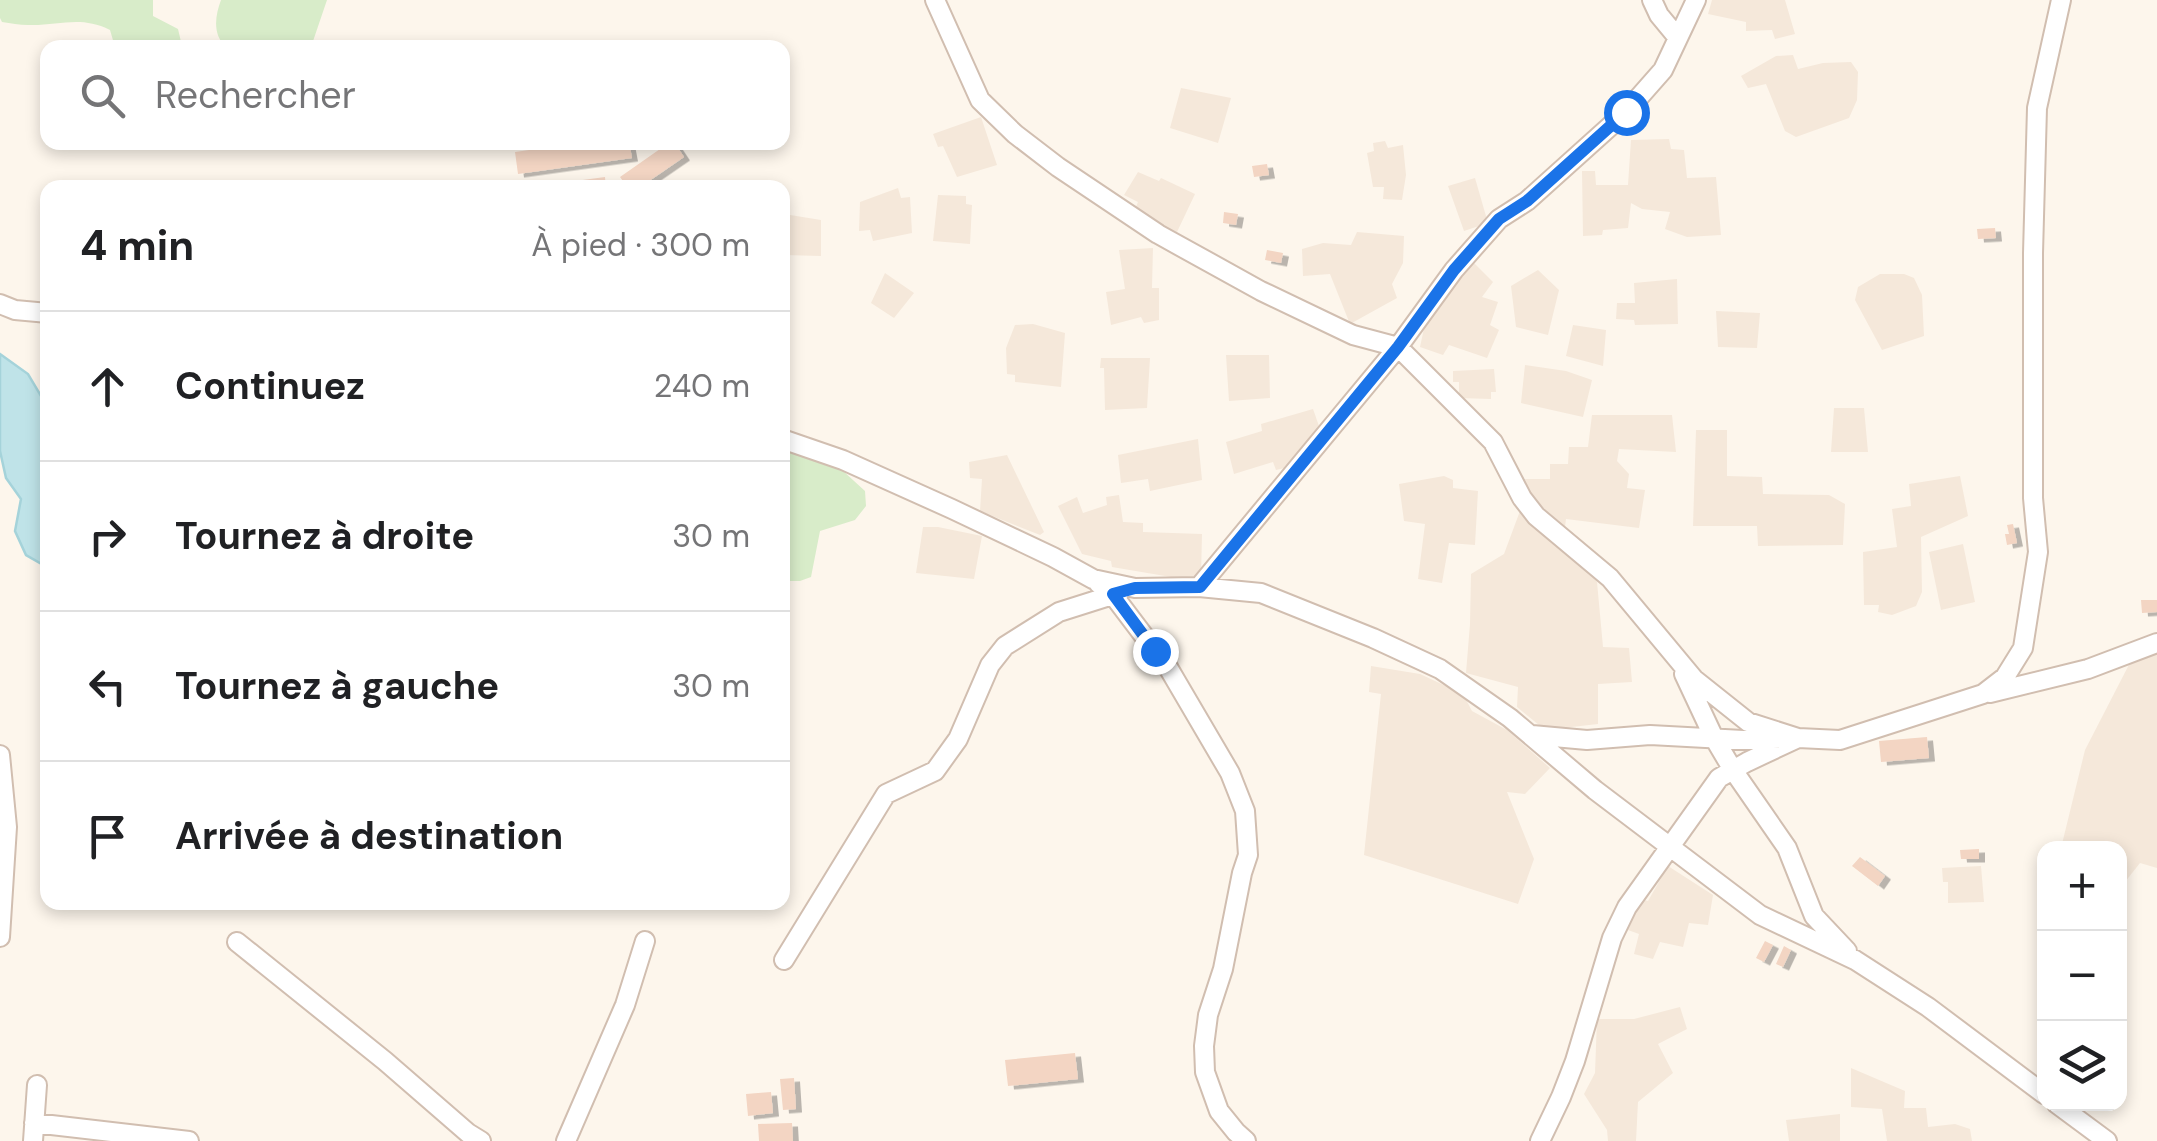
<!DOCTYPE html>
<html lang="fr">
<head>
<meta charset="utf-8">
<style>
  :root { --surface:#fff; --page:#f2f2f2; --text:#202124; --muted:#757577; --line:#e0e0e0 }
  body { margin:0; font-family:"DM Sans",sans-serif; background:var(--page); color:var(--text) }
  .controls { position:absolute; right:30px; bottom:30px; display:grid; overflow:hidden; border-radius:20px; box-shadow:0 5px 15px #0003 }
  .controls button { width:90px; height:90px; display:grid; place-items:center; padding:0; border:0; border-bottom:2px solid var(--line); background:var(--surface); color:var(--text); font:50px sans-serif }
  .stop { position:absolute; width:30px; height:30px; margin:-22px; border:8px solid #1a73e8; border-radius:50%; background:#fff }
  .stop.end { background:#1a73e8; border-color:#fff; box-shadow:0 2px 10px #0008 }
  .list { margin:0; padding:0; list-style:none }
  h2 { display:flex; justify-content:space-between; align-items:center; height:130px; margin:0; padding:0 40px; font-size:42px }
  h2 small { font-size:32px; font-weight:400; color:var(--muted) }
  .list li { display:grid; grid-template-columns:65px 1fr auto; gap:30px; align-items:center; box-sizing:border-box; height:150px; padding:0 40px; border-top:2px solid var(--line) }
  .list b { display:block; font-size:38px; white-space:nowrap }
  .list em { font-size:32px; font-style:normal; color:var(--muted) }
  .icon { flex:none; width:55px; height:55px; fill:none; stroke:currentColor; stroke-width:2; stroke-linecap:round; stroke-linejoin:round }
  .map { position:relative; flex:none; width:2157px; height:1141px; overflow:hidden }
  .search { position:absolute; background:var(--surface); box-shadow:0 5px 15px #0003; left:40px; top:40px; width:750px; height:110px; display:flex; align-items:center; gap:25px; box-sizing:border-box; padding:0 35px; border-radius:20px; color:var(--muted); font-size:38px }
  .panel { position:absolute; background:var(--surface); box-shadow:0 5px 15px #0003; left:40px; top:180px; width:750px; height:730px; border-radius:20px }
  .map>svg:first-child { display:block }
  .residential { fill:#f5e8da }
  .green { fill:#d8ecc9 }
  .water { fill:#bfe3e8; stroke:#a5d3da; stroke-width:2.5 }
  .building { fill:#f3d5c3; filter:url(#shadow) }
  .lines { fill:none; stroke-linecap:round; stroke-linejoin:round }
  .minor-casing { stroke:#d1beb0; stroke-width:22 }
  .minor { stroke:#fff; stroke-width:18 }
  .route { stroke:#1a73e8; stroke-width:12 }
</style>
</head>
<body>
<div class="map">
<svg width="2157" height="1141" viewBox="0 0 2157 1141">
  <defs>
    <filter id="shadow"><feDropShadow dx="6" dy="3.5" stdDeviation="0" flood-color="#0004"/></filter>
  </defs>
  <rect width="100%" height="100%" fill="#fdf6ec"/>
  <path class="residential" d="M1712,0H1785L1795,34L1775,39L1772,30L1746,31V22L1708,14Z
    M1793,55L1798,69L1823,63L1851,62L1858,72L1857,100L1849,118L1796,137L1785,131L1766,84L1748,88L1741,76L1776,56Z
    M1181,88L1231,98L1218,143L1170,128Z
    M981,117L997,165L957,177L943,146L938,147L933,134Z
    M1669,139L1671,149L1684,150L1687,178L1716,177L1721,235L1687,237L1665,229L1670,212L1642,209L1631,203L1628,228L1603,230L1602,235L1583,236L1582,171H1595L1596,185H1628L1631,140Z
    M1385,141L1388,148L1403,145L1406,175L1402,200L1383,199L1384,187H1373L1367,153L1374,151L1373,143Z
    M1138,172L1159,181L1161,178L1195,194L1177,232L1134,212L1138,202L1124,195Z
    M1475,178L1488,223L1464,231L1448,186Z
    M898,188L901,198L910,197L912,233L873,241L870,230L859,231L860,202Z
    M938,195L966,196V204L972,205L970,244L933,241Z
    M784,214L821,220V256L784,255Z
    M1357,232L1404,236L1403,263L1392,284L1397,298L1350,324L1330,274L1303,276L1302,249L1323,243L1351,245Z
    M1153,248L1152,288H1159V320L1144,323L1141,317L1111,325L1106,292L1125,289L1119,250Z
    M1472,261L1493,282L1482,297L1498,302L1490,325L1499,330L1487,358L1449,345L1443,355L1420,347L1426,319L1446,291Z
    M1538,270L1559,290L1548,335L1516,327L1511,286Z
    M885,273L914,293L894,318L871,303Z
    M1880,274H1904L1914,278L1922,295L1924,336L1882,350L1855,300L1858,287Z
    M1677,279L1678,324L1635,325L1634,320L1616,319L1617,303H1635L1634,283Z
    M1716,311L1760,313L1757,348L1718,347Z
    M1033,324L1065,333L1061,387L1015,382V375L1007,374L1006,348L1015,325Z
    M1573,325L1606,330L1603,366L1566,356Z
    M1226,355H1269L1270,398L1229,401Z
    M1101,358H1150L1147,408L1105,410L1104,368H1100Z
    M1525,365L1566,371L1592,380L1583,417L1521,403Z
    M1494,369L1496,392H1491V399L1459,398V382H1453V371Z
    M1834,408H1864L1868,452H1831Z
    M1313,409L1319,426L1289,467L1276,470L1273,462L1234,474L1226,442L1262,431L1261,424Z
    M1592,415H1672L1676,452L1619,449L1617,461L1629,474L1627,488L1645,490L1639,528L1566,519L1565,527L1537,504L1521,479H1550V464H1568L1569,447H1588Z
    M1696,430H1727V476L1762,477L1763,494L1829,495L1845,504L1843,545L1758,546L1757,526H1693Z
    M1198,439L1202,480L1150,491L1148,479L1121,483L1118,455Z
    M1007,455L1044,532L1040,535L980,511L982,479L970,478L969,462Z
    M1444,476L1453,480V488L1478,491L1475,545L1449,543L1442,583L1418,579L1425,524L1404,521L1399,484Z
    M1960,476L1968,516L1921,537L1922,592L1916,606L1892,615L1878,612L1879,605H1864L1863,552L1897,547L1892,509L1911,506L1909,484Z
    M1119,495L1123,522L1143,523V532L1202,534L1201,576L1171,577L1112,567L1111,561L1082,554L1058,506L1077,497L1083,513L1107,505L1106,497Z
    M1520,511L1586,565L1597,582L1603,647L1629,648L1632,682L1598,684V724L1545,730L1517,707L1518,687L1466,673L1470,624L1471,574L1504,554Z
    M923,527H938L982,536L974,579L916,573Z
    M1963,544L1975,602L1941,610L1929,552Z
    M2157,643V868L2140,863L2121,887L2120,848H2067L2062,844L2085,750L2136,651Z
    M1371,666L1420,674L1463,694L1472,711L1507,730L1550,768L1525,794L1507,792L1534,859L1518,904L1364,855L1381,694L1369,692Z
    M1668,866L1713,895L1708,925L1689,923L1683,947L1660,942L1653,959L1634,954L1639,934L1628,930L1641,899L1648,901Z
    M1981,866L1984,902L1948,903V882H1943L1942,868Z
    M1680,1007L1687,1029L1658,1044L1673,1073L1638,1102L1636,1141H1608L1607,1130L1584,1094L1595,1073L1597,1019H1634Z
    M1851,1068L1905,1091L1904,1108H1926L1928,1127L1955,1124L1970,1129L1972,1141H1887L1882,1109L1851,1107Z
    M1840,1114V1141H1789L1786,1120Z"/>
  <path class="green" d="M0,0H153V16L178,29L182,46L115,47L110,30C80,15 59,26 28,25C19,25 11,23 2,22L0,18Z
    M221,0H327L311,47L227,48C212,35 215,16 221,0Z
    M783,450L842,470L865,491L866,506L855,520L820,531L811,577L800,581H783Z"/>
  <path class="water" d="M0,354L28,374L47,406V567L26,555L15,531L21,499L6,478L0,451Z"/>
  <path class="building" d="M585,142H629L632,158L518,174L515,152Z
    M670,142H674L684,157L639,188H628L620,177Z
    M1267,164L1269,175L1254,177L1252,166Z
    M605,177L606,188H545V185Z
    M1224,212L1238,214L1236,225L1223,223Z
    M1995,228L1996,238L1978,239L1977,229Z
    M1267,250L1283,253L1281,263L1265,260Z
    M2013,524L2017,543L2007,545L2005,534H2009L2007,525Z
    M2141,600H2157V612L2142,613Z
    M1927,737L1929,758L1881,762L1879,741Z
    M1979,849V859H1961L1960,850Z
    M1860,857L1885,876L1878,886L1852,866Z
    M1765,941L1773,945L1764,962L1756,958Z
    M1784,946L1791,950L1783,967L1776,964Z
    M1075,1053L1078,1079L1008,1086L1005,1060Z
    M794,1078L796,1109L783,1110L780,1079Z
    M771,1092L773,1113L748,1116L746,1094Z
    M792,1123L793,1141H759L758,1124Z"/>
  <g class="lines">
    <defs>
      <path id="minor" d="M935,0L980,100L1015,134L1058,167L1158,234L1261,291L1353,335L1398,347L1493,442L1522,498L1536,516L1610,578L1694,679L1748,722L1798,738L1840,740L1983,694L2005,677L2023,648L2038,552L2033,498V253L2037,108L2061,0
        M1652,0L1659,15L1678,38
        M0,304L15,310L48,313
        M782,439L843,460L952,509L1053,557L1093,579L1135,588L1199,587L1261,593L1373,638L1440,669L1510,718L1595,790L1760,915L1855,960L1928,1007L2044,1094
        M1098,583L1113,595L1169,669L1230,773L1245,811L1248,855L1242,873L1223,969L1208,1015L1204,1046L1205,1072L1219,1111L1236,1132L1246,1141
        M1199,587L1398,347L1454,270L1499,219L1527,201L1626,112L1663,70L1696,0
        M1684,674L1714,738L1733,770L1787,848L1814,916L1847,951
        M1990,693L2088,669L2157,643
        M1532,735L1587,740L1650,735L1743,740L1798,738L1747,762L1719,778L1627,907L1612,938L1575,1061L1561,1097L1540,1141
        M0,755L7,827L0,937
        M237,942L385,1061L468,1133L481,1141
        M784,960L886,794L935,771L958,739L990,665L1005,646L1059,612L1119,593
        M2057,1104L2107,1141
        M34,1123L189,1141
        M33,1141L37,1085
        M566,1141L625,1005L645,941"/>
    </defs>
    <use href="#minor" class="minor-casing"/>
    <use href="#minor" class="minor"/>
  </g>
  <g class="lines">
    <path class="route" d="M1155,651L1113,594L1135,588L1200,587L1398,347L1454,270L1499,219L1527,201L1626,112"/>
  </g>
</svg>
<div class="controls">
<button>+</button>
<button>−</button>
<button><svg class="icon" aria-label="layers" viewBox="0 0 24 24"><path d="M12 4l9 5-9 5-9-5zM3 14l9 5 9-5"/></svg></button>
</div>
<div class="stop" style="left:1626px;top:112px"></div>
<div class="stop end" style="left:1155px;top:651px"></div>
<div class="search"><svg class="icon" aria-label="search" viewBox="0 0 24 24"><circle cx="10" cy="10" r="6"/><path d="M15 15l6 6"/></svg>Rechercher</div>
<section class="panel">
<h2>4 min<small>À pied · 300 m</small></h2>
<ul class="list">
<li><svg class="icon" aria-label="ahead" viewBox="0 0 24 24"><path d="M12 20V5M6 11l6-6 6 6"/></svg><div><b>Continuez</b></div><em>240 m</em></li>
<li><svg class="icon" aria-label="right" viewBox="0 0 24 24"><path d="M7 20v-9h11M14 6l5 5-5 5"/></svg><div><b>Tournez à droite</b></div><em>30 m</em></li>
<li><svg class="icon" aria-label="left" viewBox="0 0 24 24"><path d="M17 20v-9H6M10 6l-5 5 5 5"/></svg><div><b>Tournez à gauche</b></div><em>30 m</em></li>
<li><svg class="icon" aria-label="arrive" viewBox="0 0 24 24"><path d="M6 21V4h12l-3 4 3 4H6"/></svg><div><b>Arrivée à destination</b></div></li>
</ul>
</section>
</div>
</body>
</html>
